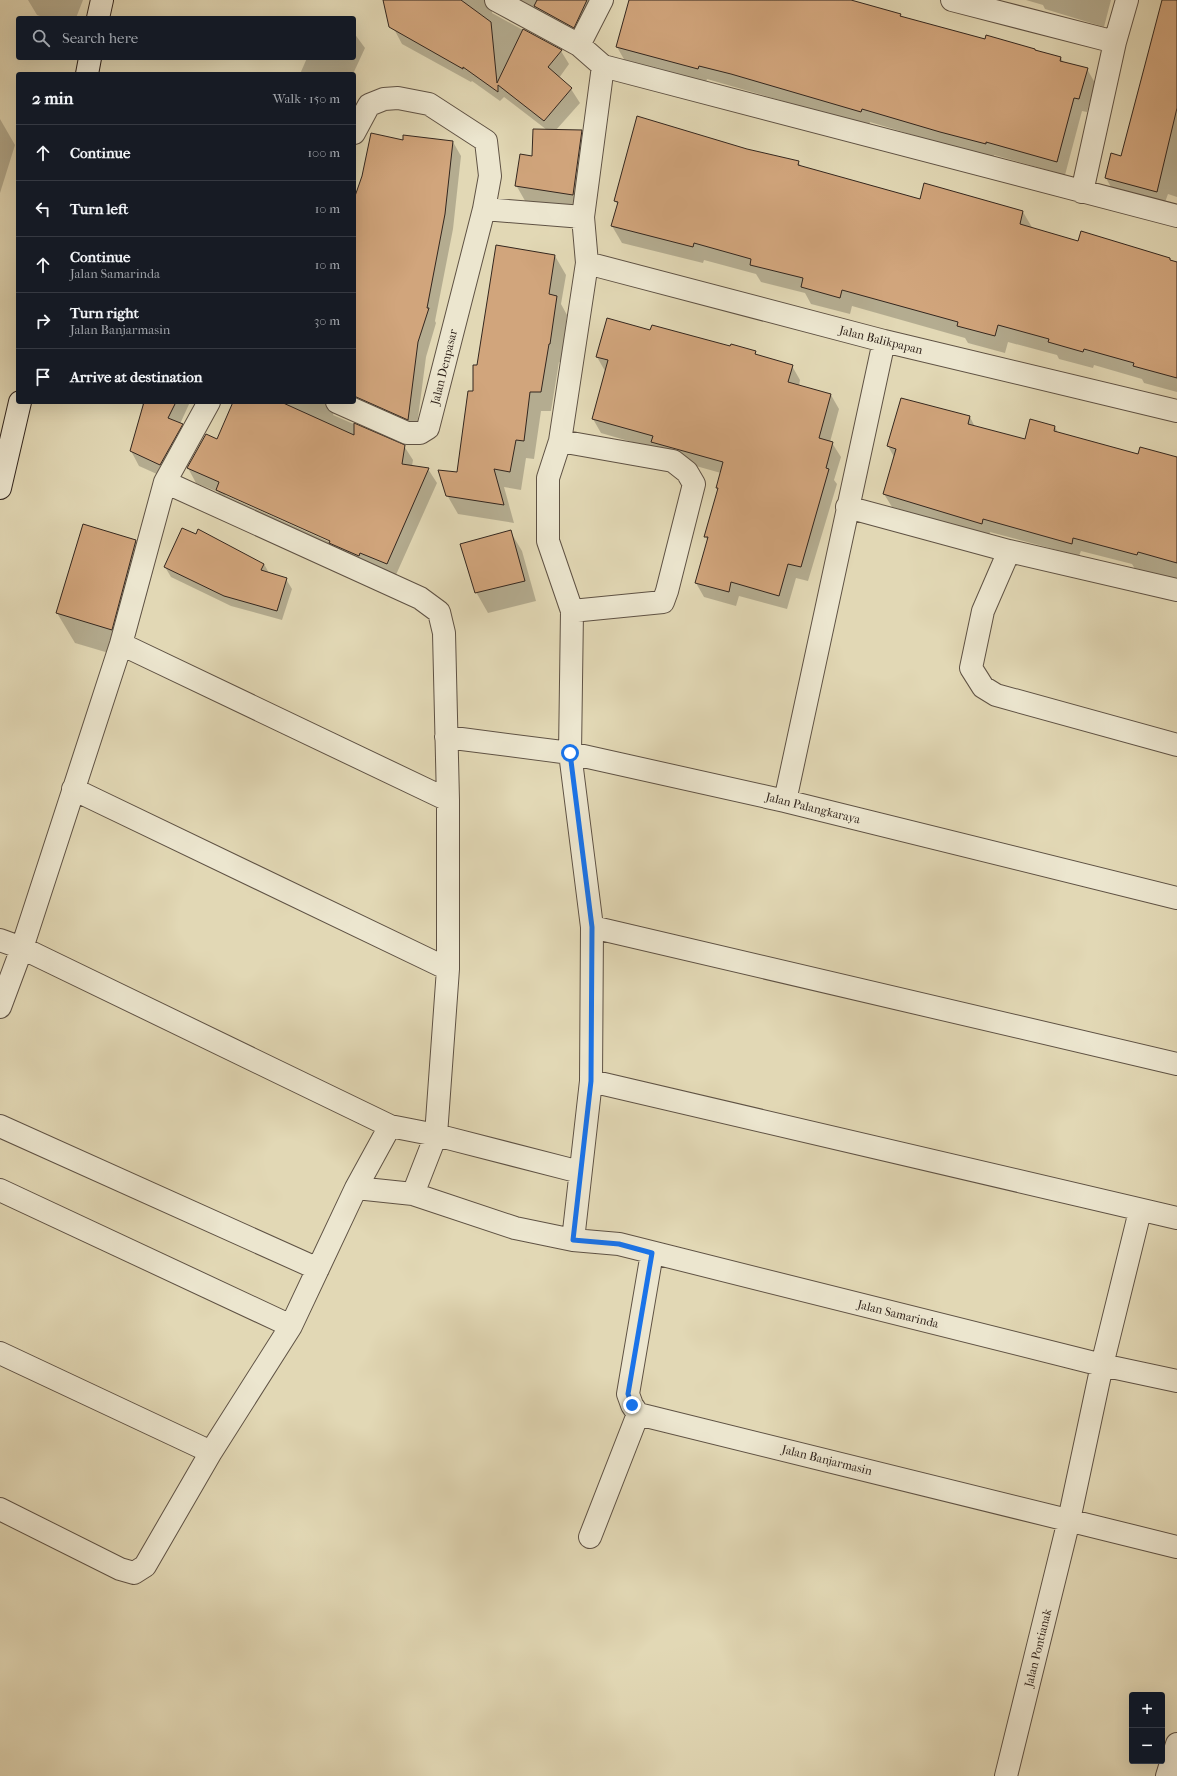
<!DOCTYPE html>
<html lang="en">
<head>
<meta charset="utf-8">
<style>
  :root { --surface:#171b24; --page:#20242c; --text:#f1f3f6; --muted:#9ea1a6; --line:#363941 }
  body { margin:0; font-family:"IM FELL French Canon",serif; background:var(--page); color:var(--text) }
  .controls { position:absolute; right:12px; bottom:12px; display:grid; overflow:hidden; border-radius:4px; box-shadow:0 4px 16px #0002 }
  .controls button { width:36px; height:36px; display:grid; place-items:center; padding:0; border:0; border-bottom:1px solid var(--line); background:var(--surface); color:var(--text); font:20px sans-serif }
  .stop { position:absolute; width:12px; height:12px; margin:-9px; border:3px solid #1a73e8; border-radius:50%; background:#fff }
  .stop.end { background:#1a73e8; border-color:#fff; box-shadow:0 1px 4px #0008 }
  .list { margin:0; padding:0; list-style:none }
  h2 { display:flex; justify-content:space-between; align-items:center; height:52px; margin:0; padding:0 16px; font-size:17px }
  h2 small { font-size:13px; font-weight:400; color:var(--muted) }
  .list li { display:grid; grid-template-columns:26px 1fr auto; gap:12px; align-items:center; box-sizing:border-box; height:56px; padding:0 16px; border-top:1px solid var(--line) }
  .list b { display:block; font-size:15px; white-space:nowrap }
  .list p { margin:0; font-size:13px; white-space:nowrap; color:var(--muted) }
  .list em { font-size:13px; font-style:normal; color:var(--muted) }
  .icon { flex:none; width:22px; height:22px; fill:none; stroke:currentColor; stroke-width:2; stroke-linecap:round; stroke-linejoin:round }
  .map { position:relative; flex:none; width:1177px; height:1776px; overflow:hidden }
  .search { position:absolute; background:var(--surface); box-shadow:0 4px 16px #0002; left:16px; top:16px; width:340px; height:44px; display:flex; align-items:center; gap:10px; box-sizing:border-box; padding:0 14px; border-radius:4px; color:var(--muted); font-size:15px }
  .panel { position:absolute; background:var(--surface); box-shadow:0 4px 16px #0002; left:16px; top:72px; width:340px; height:332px; border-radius:4px }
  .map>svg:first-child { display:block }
  .shadow { fill:#0003; fill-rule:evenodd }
  .building { fill:#d1a57c; stroke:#33261e }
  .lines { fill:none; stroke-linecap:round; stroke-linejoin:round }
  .street-casing { stroke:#5f5244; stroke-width:24 }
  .secondary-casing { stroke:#33261e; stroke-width:24 }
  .street { stroke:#ece6cf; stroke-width:22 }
  .secondary { stroke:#ece6cf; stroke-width:22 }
  .route { stroke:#1a73e8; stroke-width:5 }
  .labels { text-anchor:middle; stroke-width:3.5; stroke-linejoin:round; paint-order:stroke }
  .street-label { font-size:12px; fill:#33261e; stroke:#ece6cf }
</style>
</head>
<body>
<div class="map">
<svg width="1177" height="1776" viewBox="0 0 1177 1776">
  <rect width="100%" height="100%" fill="#e2d8b5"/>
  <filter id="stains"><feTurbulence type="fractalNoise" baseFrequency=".005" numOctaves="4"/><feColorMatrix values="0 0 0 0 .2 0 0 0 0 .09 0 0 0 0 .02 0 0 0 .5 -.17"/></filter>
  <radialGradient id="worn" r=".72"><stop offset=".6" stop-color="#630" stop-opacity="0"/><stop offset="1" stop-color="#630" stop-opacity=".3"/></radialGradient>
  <path class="shadow" d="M28,0H83L76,18H46L37,15Z
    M400,0H601L582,41L492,9V13L561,51L569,64L559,78L571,89L580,103L556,130L581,131L593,151L585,215L528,206L516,185L547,130L504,97L500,101L472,81L471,82L402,44L394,29Z
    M630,0H848L900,15L901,17L986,40L1035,49L1036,52L1061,58L1063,62L1087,69L1095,83L1087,112L1082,111L1065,175L994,155L993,158L949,146L870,122L869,126L707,79L706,82L625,61L617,47Z
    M1026,0H1111L1104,27L1045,9L1043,5Z
    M1163,0H1177V197L1168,194L1164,205L1113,191L1106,178L1122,157Z
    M354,33L365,48L353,74H300L307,58H354Z
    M0,119L15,145L0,193Z
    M404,141L453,142L461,156L453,229L435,321L436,323L426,357L416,433L334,411L333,415L404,446L413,460L412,466L428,469L437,483L395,577L225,504L218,492L196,483L188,468L218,440L234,402H354V202ZM225,493L335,542L334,544L225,495Z
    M747,150L798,162L802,167L921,200L925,184L1023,212L1033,229L1079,242L1081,232L1177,262V392L1144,383L1142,379L1094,365L1093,368L1059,359L1057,355L1008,342L1005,353L968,343L965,338L852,306L850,314L811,304L805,293L761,282L756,274L704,260L703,263L622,243L612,226L618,205L615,201Z
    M555,256L566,275L561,304L567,315L561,363L559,362L551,411H541L534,459L526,458L521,490L504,487L514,523L458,514L447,495L458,474L478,366Z
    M651,332L755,352L757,356L792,366L800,380L799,386L831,395L839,409L830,442L832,443L841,457L834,480L837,484L808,581L796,578L787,609L739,596L736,606L704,597L696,583L708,541L705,536L718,490L717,488L721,473L660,456L656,449L601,433L593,419L605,371L597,357Z
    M901,399L970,417L975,427L1026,440L1055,427L1058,433L1139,455L1177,458V581L1135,569L1132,564L1081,551L1079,556L990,532L989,536L892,507L884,494L894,457L888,446Z
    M140,402H190L180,424L190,439L168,479L139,466L131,451L144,406Z
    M510,531L522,551L536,601L488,613L476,592Z
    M136,541L153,571L129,659L75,643L57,613Z
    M264,564L269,573L286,579L292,589L282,620L231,606L171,577L165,567Z"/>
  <path class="building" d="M383,0H461L491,22L497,83L523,29L562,50L548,67L572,88L544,121L498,85V92L463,67V69L389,27Z
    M537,0H587L574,28L534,6Z
    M629,0H851L901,14L900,16L985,39L986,35L1035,49V50L1061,57L1060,61L1088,68L1079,99L1074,98L1057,162L986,142V144L940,132L862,109L861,112L731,74L699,66L698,69L616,47Z
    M1162,0H1177V108L1157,192L1105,178L1111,153L1121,156Z
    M637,116L747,149L799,161L798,165L920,199L924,183L1023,211L1020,224L1078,241L1081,231L1170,258V260L1177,262V378L1133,366L1134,363L1084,349L1083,352L1048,342L1049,339L998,325L995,336L957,326L958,322L842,290L840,298L801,287L803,278L750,265L751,259L694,243L693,247L611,226L618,202L614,201Z
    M533,129L582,130L573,195L515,186L520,154L532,156Z
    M371,133L403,140V135L453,141L445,214L427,308H429L418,342L408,420L354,396V199L362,176Z
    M496,245L555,255L549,294L557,296L550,344H549L541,392H530L524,441L516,440L510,472L494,469L504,505L446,496L438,470L457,472L468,391H473V365H477Z
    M607,318L650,330L652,325L730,346L731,344L756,351L755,354L793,365L788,382L831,394L819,438L833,442L826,468L829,469L801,567L788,564L779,596L731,582L729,592L695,583L708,537H704L718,488H716L723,462L651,442L653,436L592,419L608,360L596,357Z
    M901,398L970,416L968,424L1025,439L1030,419L1055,426L1054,431L1138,454L1140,447L1177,457V563L1138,552L1137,555L1073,538L1072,544L983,519L982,524L883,494L896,449L887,446Z
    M144,402H176L168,418L183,424L160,465L130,451Z
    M233,402H281L354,435V423L405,445L402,464L429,468L387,564L360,553L359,556L329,543L330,541L216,490L219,482L187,468L206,434L217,439Z
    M83,524L136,540L112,630L56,613Z
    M182,528L196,534L198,529L264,564L261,570L287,578L277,611L224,596L164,567Z
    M511,530L525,581L475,593L460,544Z"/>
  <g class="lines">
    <defs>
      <path id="street" d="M496,0L579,45L603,66L1177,216
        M952,0L1115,42
        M579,45L602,0
        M603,66L583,217L587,263L560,441L548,478V541L572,611L570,753L592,927L591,1081L573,1240L619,1244L1102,1365L1177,1381
        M1082,192L1115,42L1127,0
        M484,209L583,217
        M587,263L884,341L1177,411
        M337,402L407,433H420L428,428L484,209L490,176L486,141L429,104L398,98L384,99L369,105L354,133
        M560,441L673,461L687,472L694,484L667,591L663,602L572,611
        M165,482L420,598L439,612L444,633L448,800V969L436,1135L413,1194
        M847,507L1009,551
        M1177,590L1009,551L983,611L971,668L983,687L996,695L1177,745
        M121,644L448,800
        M446,737L570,753L785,801L1177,898
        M73,789L448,969
        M785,801L884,341
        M592,927L1177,1064
        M0,940L22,948L390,1126L436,1135L580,1172
        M0,1007L22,948L121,644L165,482L209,402
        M591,1081L1177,1218
        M0,1126L318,1269
        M356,1188L413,1194L515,1228L573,1240
        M0,1190L291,1326
        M652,1253L628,1394L632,1405L638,1414L1177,1547
        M0,1353L211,1452
        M0,1509L120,1569L134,1573L145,1566L211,1452L291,1326L356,1188L390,1126
        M590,1537L638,1414
        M1006,1776L1069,1520L1102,1365L1140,1211
        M1167,1776L1177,1744"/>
      <path id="secondary" d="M98,18L102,0
        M87,74L90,58
        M0,488L20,402"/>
    </defs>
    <use href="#street" class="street-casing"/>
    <use href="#secondary" class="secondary-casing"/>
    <use href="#street" class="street"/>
    <use href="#secondary" class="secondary"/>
  </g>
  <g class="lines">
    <path class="route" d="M570,753L592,927L591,1081L573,1240L619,1244L652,1253L628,1394L632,1405"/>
  </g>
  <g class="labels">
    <g class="street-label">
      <text transform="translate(881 340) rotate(14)" y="4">Jalan Balikpapan</text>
      <text transform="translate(444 367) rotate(-76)" y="4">Jalan Denpasar</text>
      <text transform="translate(813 808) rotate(14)" y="4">Jalan Palangkaraya</text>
      <text transform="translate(898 1314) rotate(14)" y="4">Jalan Samarinda</text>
      <text transform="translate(827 1460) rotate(14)" y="4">Jalan Banjarmasin</text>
      <text transform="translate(1038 1648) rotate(-76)" y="4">Jalan Pontianak</text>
    </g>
  </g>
  <rect width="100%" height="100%" filter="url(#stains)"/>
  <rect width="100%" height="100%" fill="url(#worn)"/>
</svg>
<div class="controls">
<button>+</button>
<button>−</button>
</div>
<div class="stop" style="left:570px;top:753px"></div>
<div class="stop end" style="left:632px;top:1405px"></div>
<div class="search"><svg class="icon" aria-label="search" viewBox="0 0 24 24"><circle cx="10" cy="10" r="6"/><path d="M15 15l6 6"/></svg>Search here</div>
<section class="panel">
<h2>2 min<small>Walk · 150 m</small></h2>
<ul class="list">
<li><svg class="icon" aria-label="ahead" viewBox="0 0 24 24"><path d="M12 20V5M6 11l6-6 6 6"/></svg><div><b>Continue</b></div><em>100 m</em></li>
<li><svg class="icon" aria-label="left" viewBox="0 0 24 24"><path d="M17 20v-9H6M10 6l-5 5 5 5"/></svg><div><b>Turn left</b></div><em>10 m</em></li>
<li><svg class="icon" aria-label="ahead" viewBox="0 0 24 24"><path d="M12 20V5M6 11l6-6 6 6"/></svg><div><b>Continue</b><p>Jalan Samarinda</p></div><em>10 m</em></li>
<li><svg class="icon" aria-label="right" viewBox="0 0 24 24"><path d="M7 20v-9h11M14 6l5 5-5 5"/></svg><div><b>Turn right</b><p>Jalan Banjarmasin</p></div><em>30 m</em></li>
<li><svg class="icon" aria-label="arrive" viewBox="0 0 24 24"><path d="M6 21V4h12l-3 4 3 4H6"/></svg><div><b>Arrive at destination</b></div></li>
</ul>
</section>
</div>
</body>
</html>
